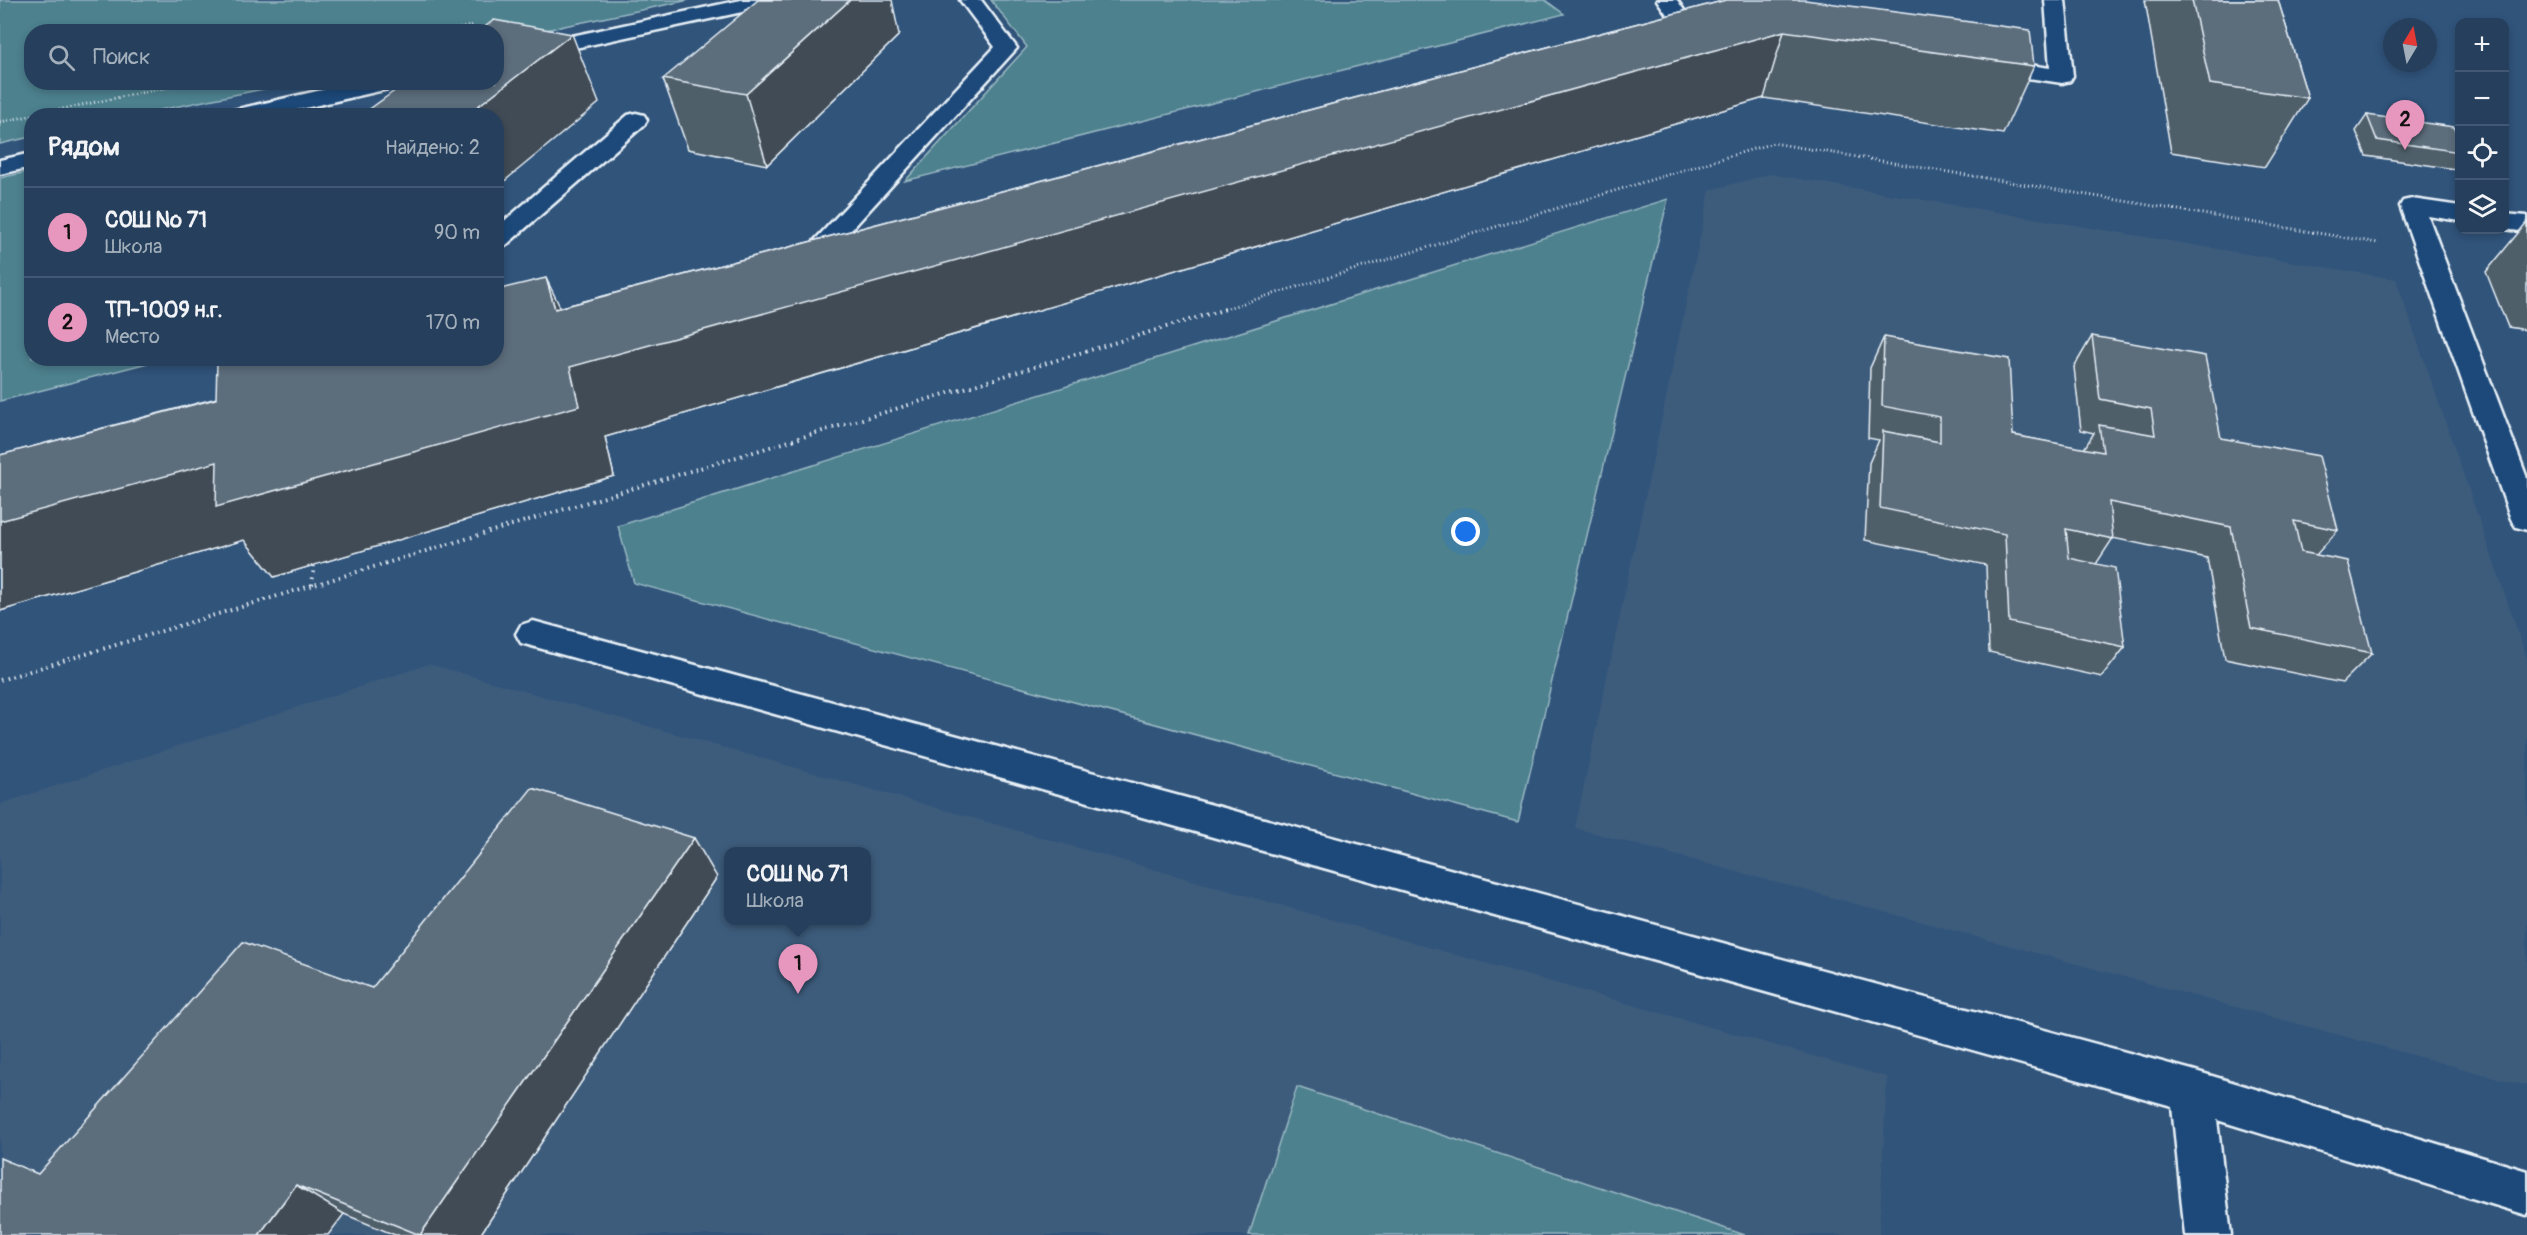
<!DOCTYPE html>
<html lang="ru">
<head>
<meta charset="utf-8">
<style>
  :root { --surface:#253f5c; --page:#2d4662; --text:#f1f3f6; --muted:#a3afbb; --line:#425872; --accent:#e797bd }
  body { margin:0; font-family:Pangolin,sans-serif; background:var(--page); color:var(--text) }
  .controls { position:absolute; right:18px; top:18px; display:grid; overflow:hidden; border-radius:12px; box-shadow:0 3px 9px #0003 }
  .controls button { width:54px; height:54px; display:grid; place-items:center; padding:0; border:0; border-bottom:2px solid var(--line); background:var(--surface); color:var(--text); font:30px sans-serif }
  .compass { position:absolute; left:2383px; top:18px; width:54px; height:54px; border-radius:50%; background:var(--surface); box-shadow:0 3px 9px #0003; rotate:10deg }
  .you { position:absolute; left:1466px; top:532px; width:21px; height:21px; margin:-15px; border:4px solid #fff; border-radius:50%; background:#1a73e8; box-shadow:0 0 0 9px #1a73e833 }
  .badge { display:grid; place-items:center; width:39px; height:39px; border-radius:50%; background:var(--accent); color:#111; font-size:20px; font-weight:700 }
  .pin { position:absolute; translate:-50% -50px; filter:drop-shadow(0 2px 3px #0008) }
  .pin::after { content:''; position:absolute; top:32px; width:21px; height:18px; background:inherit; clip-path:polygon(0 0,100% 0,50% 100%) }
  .popup { position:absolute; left:724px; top:847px; width:147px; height:78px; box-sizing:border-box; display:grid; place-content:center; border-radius:12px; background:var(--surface); filter:drop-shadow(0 2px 4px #0005); font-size:20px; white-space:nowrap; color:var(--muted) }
  .popup b { font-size:22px; color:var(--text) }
  .popup::after { content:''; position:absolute; left:50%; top:100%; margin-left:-12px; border:12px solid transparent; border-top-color:var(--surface) }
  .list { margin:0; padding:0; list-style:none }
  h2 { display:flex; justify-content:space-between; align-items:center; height:78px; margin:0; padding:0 24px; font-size:26px }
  h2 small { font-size:20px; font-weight:400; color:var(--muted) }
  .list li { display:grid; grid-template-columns:39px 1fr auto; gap:18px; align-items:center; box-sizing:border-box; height:90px; padding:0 24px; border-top:2px solid var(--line) }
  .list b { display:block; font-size:22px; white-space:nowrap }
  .list p { margin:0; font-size:20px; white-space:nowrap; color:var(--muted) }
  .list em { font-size:20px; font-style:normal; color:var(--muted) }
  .icon { flex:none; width:33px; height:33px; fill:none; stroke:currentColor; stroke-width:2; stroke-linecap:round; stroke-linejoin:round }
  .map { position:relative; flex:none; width:2527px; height:1235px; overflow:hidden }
  .search { position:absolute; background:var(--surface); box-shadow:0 3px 9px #0003; left:24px; top:24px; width:480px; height:66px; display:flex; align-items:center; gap:15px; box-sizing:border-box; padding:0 21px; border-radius:24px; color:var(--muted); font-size:22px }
  .panel { position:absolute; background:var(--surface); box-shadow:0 3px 9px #0003; left:24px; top:108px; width:480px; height:258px; border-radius:24px }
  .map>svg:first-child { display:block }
  .built { fill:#3e5c7b; fill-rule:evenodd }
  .green { fill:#4d818e; stroke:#9ab9c3; stroke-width:1.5 }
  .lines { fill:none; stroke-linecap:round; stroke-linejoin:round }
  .minor-casing { stroke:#e8f1f8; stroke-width:5 }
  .path-far1 { stroke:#e8f1f8; stroke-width:3; stroke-dasharray:1 3; stroke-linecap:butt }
  .path { stroke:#e8f1f8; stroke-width:4; stroke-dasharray:1.5 4.5; stroke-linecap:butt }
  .minor { fill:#1f4a7a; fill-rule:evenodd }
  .wall { fill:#4f5e6b; stroke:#e8f1f8; stroke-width:1.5 }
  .shaded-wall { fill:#404c57; stroke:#e8f1f8; stroke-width:1.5 }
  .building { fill:#5c6d7c; stroke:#e8f1f8; stroke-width:1.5 }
</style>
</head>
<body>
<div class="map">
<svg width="2527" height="1235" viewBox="0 0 2527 1235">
  <rect width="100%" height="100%" fill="#31547b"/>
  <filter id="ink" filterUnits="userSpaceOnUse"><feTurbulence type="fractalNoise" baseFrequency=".0167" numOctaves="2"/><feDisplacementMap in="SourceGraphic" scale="12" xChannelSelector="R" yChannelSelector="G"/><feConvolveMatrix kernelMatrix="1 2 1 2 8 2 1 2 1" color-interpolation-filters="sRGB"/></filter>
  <g filter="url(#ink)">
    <path class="built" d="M1770,174L2396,279L2527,658V1086L1575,828L1710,190Z
      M429,664L1887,1077L1879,1235H0V804ZM729,852H867V920H729Z"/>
    <path class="green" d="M0,0H689L497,40L496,32H32V82L293,83L135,115L32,116L31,137L0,144Z
      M991,0H1545L1564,14L905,181L1027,47Z
      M31,171L32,358L163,359L0,401V178Z
      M1668,199L1518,822L634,583L618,526Z
      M1297,1087L1745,1235H1249Z"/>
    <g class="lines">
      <defs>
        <path id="minor" d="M741,0H780L777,4L770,6L496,65V52Z
          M960,0H981L1017,48L832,251L823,254L814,251L810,246L814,241L995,47Z
          M1657,0H1677L1692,22L1689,26L1682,28L1675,26Z
          M2045,0H2065L2073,76L2070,81L2062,83L1980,71L1977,66L1980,61L1988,59L2050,68Z
          M357,82H400L397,87L270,116H226L229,111Z
          M636,113L644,115L647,120L644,125L505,246L496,248V228L628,115Z
          M32,153V167L0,174V160Z
          M2412,199L2460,206V221L2428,216L2527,478V530L2516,527L2511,519L2400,206L2403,201Z
          M2504,214L2527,216V232L2504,229Z
          M533,621L2192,1070L2527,1171V1215L2217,1120L2231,1235H2185L2172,1106L521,643L516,634L521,625Z"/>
      </defs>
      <use href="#minor" class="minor-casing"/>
      <path class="path-far1" d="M444,32L475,25
        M0,122L193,82
        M1224,309L1773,143L2378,243"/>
      <path class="path" d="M312,585L314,566
        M0,680L1229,308"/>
      <use href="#minor" class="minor"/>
    </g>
    <path class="wall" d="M1726,0L2034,66L2003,134L1764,98L605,437L614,476L274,577L244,540L0,611V455Z
      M2145,0H2278L2308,98L2265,167L2171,152Z
      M899,35L767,165L688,149L663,79Z
      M2367,115L2460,138V163L2455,169L2366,156L2356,131Z
      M2527,222V330L2508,327L2486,272Z
      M2092,336L2338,530L2316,555L2372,653L2342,683L2225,659L2207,558L2113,538L2096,564L2125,647L2102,677L1989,652L1986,565L1865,540L1869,463L1879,440L1868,438L1870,368L1884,337L2013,435L2084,449L2094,433L2081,430L2074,367Z
      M717,877L480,1235H395L344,1214L38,1174L372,988Z"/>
    <path class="shaded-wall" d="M850,0H892L899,35L767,165L746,94Z
      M1784,31L1764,98L605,437L614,476L274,577L244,540L0,611V521L555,309L546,278L580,348Z
      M572,34L599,103L496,188V116H465Z
      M694,838L717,877L480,1235H420Z
      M296,1185L344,1214L328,1235H259Z"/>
    <path class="building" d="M758,0H850L746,94L663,79Z
      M1726,0H1805L2030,30L2034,66L1784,31L570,367L579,406L216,507L217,462L0,521V455L216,399L217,361L228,358H496V290L546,278L555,309Z
      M2192,0H2278L2308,98L2210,84Z
      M494,20L572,34L465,116H360L407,82H496V32H478Z
      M2367,115L2454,127L2460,138V152L2377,140Z
      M2092,336L2205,356L2221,438L2319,456L2338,530L2294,521L2301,552L2348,561L2372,653L2251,628L2231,527L2109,502L2113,539L2066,529L2069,558L2115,568L2125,647L2009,622L2005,534L1880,508L1883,431L1940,442V417L1882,406L1884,337L2009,359L2013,435L2103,452L2099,425L2155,435L2151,409L2100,399Z
      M532,788L694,838L420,1235L296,1185L259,1235H0V1158L38,1174L243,942L372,988Z"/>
  </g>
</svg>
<div class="controls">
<button>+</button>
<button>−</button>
<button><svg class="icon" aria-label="locate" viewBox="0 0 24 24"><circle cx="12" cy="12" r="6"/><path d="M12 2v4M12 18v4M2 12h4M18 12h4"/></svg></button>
<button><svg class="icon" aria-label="layers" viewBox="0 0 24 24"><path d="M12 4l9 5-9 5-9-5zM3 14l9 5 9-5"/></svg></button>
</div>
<svg class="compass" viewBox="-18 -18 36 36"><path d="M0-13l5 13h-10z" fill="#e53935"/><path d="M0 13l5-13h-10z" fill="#a3afbb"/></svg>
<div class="you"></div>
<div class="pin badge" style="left:798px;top:994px">1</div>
<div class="popup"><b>СОШ № 71</b>Школа</div>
<div class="pin badge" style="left:2405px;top:150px">2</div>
<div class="search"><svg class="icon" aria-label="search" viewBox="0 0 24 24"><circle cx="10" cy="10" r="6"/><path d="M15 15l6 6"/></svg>Поиск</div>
<section class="panel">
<h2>Рядом<small>Найдено: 2</small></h2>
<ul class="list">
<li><span class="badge">1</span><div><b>СОШ № 71</b><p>Школа</p></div><em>90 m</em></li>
<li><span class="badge">2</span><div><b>ТП-1009 н.г.</b><p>Место</p></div><em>170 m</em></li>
</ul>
</section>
</div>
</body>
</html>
